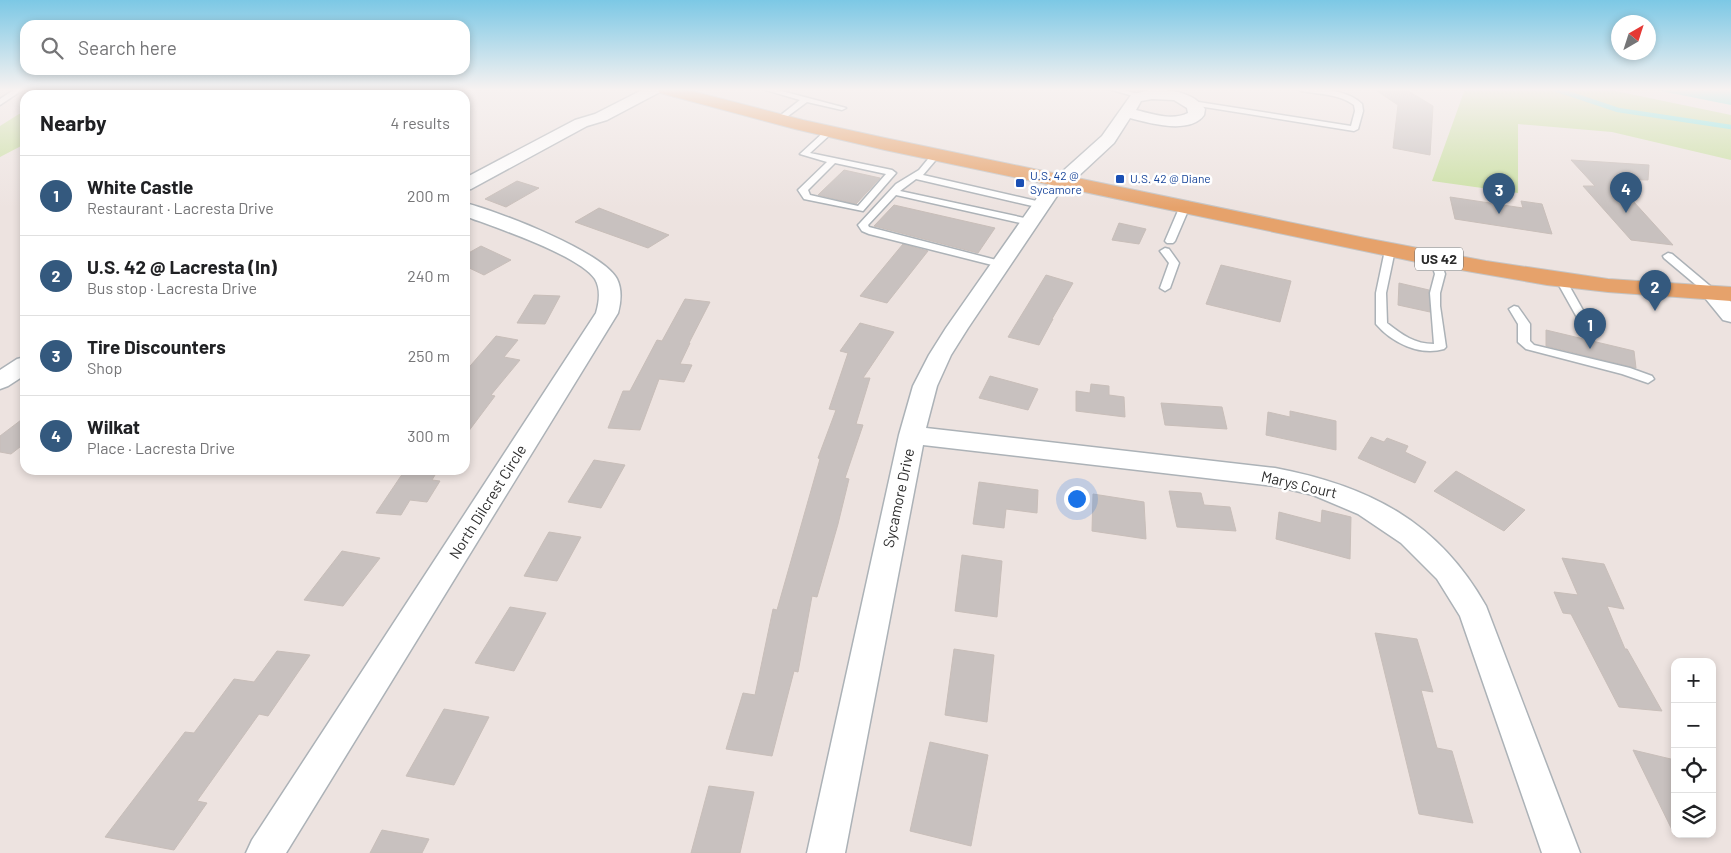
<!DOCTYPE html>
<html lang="en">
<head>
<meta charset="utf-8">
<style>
  :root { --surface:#fff; --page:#f6f6f6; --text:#202124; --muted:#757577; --line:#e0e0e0; --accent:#34597e }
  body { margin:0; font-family:Barlow,sans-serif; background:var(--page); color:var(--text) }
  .controls { position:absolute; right:15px; bottom:15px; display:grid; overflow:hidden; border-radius:10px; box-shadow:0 2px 8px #0003 }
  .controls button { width:45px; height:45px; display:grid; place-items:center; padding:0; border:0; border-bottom:1px solid var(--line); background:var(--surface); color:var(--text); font:25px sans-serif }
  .compass { position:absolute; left:1611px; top:15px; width:45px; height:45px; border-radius:50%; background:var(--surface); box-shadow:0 2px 8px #0003; rotate:39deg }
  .you { position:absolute; left:1076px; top:498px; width:18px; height:18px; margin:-12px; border:4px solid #fff; border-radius:50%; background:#1a73e8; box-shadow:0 0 0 8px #1a73e833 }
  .badge { display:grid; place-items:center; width:32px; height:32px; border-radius:50%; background:var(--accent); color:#fff; font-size:16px; font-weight:700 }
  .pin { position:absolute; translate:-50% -41px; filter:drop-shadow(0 1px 2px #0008) }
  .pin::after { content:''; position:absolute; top:26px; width:18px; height:15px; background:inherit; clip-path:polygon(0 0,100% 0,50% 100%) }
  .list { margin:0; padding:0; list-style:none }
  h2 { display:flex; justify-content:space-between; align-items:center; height:65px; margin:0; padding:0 20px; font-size:21px }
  h2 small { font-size:16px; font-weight:400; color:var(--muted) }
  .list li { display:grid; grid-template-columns:32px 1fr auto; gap:15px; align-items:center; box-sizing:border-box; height:80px; padding:0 20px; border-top:1px solid var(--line) }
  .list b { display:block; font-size:19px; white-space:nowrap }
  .list p { margin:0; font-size:16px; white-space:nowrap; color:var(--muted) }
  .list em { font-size:16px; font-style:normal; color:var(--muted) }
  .icon { flex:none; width:28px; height:28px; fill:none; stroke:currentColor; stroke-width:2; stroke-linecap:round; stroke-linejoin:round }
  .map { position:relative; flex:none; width:1731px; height:853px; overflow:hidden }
  .search { position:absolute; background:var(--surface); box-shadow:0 2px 8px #0003; left:20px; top:20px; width:450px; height:55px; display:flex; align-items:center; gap:12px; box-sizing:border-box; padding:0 18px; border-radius:15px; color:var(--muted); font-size:19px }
  .panel { position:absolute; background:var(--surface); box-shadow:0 2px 8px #0003; left:20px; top:90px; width:450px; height:385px; border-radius:15px }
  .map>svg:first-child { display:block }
  .green { fill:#c9dfa1 }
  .water { fill:#7be6e0 }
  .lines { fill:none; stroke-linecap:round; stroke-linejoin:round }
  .stream { stroke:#7be6e0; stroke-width:4.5 }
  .building { fill:#c8c1bf; stroke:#c8beb9 }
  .lane-casing { stroke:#acb2b7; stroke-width:3 }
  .street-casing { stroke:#acb2b7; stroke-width:3 }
  .primary-casing { stroke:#c4c4c4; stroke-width:2 }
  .lane { fill:#fff; fill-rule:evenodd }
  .street { fill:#fff; fill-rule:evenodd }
  .primary { fill:#e6a26b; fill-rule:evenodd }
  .transit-dot { fill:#1a4fb4; stroke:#fff; stroke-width:2 }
  .labels { text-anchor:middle; stroke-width:5; stroke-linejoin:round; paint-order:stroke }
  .far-transit-label { font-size:12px; fill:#164399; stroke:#fff; text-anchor:start }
  .shield { fill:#fff; stroke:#6b6b6b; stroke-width:1 }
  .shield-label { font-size:14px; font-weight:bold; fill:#2c2c2c }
  .street-label { font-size:15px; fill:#2c2c2c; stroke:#fff }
</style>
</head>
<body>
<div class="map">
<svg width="1731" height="853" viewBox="0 0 1731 853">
  <rect width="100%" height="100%" fill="#ede3e0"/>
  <path class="green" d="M1465,89H1606L1731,115V160L1612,132L1518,124V193L1432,181Z
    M19,114H25V144L0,157V126Z"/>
  <path class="water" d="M1651,89H1731V105Z"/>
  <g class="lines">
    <path class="stream" d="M1555,89L1618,110L1731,127"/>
  </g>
  <path class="building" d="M1374,89H1405L1433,106L1430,155L1393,148L1398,105Z
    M1571,160L1649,165L1648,180L1613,179L1673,245L1631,240L1583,186H1595Z
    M844,170L880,178L856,204L818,195Z
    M517,181L539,188L506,207L485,199Z
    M1450,197L1523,208L1521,201L1542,204L1552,234L1455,219Z
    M894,205L995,228L978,253L874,226Z
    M599,208L669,235L648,248L575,222Z
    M1119,223L1146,229L1139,244L1112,240Z
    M903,244L928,251L887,303L860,296Z
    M481,246L511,260L484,275L465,266V255Z
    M1221,265L1291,281L1280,322L1206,304Z
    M1046,275L1073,283L1052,319H1053L1039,345L1008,337Z
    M1399,283L1429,290L1430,312L1398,305Z
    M534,295L560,296L545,324L517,323Z
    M685,299L710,302L689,343H690L680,364L692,365L684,382L659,379L640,430L608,428L623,391H630L657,340L662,341Z
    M860,323L894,332L863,378H870L856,424L863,425L845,478L849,479L838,524L817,597L812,596L798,672L794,671L772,756L726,749L743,693L755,695L773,609L777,610L820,459L818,458L836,410L829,409L848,353L840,351Z
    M1546,330L1634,351L1636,368L1546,346Z
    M496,336L518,340L504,357L520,360L491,395L495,396L465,436V372Z
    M990,376L1038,389L1028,410L979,398Z
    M1091,384L1109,386V395L1124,397L1125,417L1076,411V391L1090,393Z
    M1161,403L1222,407L1227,429L1165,425Z
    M1290,411L1336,421V450L1266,435L1268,412L1290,417Z
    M25,417V443L11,454L0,452V436Z
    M1371,437L1384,442L1387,438L1408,446L1405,452L1426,462L1415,483L1358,458Z
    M594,460L625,465L601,508L568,502Z
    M405,470H438L432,480L440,481L427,502L410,500L401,515L376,513Z
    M1456,471L1525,510L1504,531L1434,491Z
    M979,482L1038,490L1037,513L1006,509L1004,528L973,524Z
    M1169,491L1201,493L1204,505L1230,507L1236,531L1177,527Z
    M1093,494L1144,502L1146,539L1092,531Z
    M1322,510L1351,517L1350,559L1276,539L1279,512L1321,523Z
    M549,532L581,537L557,581L524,576Z
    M342,551L380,558L343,606L304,600Z
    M962,555L1002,561L997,617L955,611Z
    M1562,558L1604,564L1624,609L1607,606L1625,649H1627L1662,711L1619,707L1571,614L1563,613L1554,592L1578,595Z
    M510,607L546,613L514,671L475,663Z
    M1375,633L1417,639L1433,692L1421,690L1437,748L1452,751L1473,823L1419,814Z
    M954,649L994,655L987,722L945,715Z
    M277,651L310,655L268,716L259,714L197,801L207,803L174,850L105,837L185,732L194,733L234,679L254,682Z
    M444,709L489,717L454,785L406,776Z
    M930,742L988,755L971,846L910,831Z
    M1633,750L1675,760V836Z
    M709,786L754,792L740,853H691Z
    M382,830L429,839L422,853H370Z"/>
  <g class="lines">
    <defs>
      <path id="lane" d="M15,89H24L0,105V99Z
        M762,89H774L846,108L842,110L807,102L780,122L776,120L777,118L800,100Z
        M1108,89H1120L1145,96L1141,98Z
        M1297,89C1317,88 1347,89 1362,104L1363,111L1358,129L1354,131L1192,105L1188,103L1192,101L1351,126L1355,111L1354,105C1339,94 1319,94 1301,91Z
        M826,130L833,132L810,153L892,170L896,173L863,211L804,199L798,190L827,162L800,154ZM835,163L886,174L858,206L810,195L808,190Z
        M936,152L940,155L923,175L1041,202L1046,205L1041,208L916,179L900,191L1029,219L1034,222L1029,225L896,195L868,225L869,227L1004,262V266L1000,267L869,234L862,231L858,225L860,223L896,184L919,170L933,153Z
        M1185,203L1190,206L1175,241L1173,243H1167L1165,241L1180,206Z
        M1390,247L1395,250L1386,293L1387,323C1402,335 1415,344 1434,344L1430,293L1435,274L1430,259L1435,256L1440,259L1445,274L1440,293V306L1446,347L1444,349C1420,356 1392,343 1376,324V293L1385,250Z
        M1165,248L1169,249L1179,263L1170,288L1165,291L1160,288L1169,263L1160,251Z
        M1668,253L1672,254L1716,291L1717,293L1716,295H1708L1664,258L1663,256Z
        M1561,277L1566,280L1589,321L1588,323L1584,324L1579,321L1556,280Z
        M1514,306L1518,307L1530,324V341L1534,345L1630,368L1652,376L1654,379L1648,383L1622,374L1526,349L1518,342V324L1509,309Z"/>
      <path id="street" d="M213,89H232L224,95H205Z
        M644,89H663L660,92L607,120L587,126L471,189L465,190V178L575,120L595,114Z
        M1152,89C1172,90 1193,92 1205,109L1204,115C1190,135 1149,123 1130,118L1114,143L1057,196L968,328L951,355L937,386L926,428L1275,468C1369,486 1438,521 1486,606L1580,853H1542L1460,616L1437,579L1401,543L1358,514L1313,495L1275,486L923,445L845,853H807L899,435L913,386L929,355L946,328L1044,188L1102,136L1131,95ZM1152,99L1174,100L1187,108L1188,113C1172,121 1152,114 1136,110L1141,101Z
        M465,203C497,211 602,251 617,279C622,289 621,302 618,313L286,853H246L252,840L596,313C599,303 601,289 595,279C579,255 494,227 465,216Z
        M1712,287L1719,289L1731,302V322L1723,320L1701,293L1705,289Z
        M25,357V375L8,386L0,389V370L17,359Z"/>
      <path id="primary" d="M658,89H684L803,120L885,138L1365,238L1486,261L1608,279L1731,287V301L1608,292L1547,285L1426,264L885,150L795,129L660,93Z"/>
    </defs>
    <use href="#lane" class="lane-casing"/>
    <use href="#street" class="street-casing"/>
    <use href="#primary" class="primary-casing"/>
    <use href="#lane" class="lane"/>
    <use href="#street" class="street"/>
    <use href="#primary" class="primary"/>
  </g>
  <linearGradient id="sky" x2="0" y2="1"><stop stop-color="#7cc8e5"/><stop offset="0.43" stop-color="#f7f2f1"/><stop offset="1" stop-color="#f7f2f1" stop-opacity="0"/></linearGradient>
  <rect width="1731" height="208" fill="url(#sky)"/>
  <g class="transit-dot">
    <rect x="1115" y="174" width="10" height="10" rx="2.5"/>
    <rect x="1015" y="178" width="10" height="10" rx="2.5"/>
  </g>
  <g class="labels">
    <g class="far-transit-label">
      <text x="1030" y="180">U.S. 42 @<tspan x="1030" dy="14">Sycamore</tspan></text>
      <text x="1130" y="183">U.S. 42 @ Diane</text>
    </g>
    <rect class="shield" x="1415" y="247.5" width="48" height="23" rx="4"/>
    <g class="shield-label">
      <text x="1439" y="264">US 42</text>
    </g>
    <g class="street-label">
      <text transform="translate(1299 485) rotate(13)" y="5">Marys Court</text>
      <text transform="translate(899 498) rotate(-78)" y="5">Sycamore Drive</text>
      <text transform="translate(488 502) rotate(-58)" y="5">North Dilcrest Circle</text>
    </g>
  </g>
</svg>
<div class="controls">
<button>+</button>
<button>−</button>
<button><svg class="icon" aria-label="locate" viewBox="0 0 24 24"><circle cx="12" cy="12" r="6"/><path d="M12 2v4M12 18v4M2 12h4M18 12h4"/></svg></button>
<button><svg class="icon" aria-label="layers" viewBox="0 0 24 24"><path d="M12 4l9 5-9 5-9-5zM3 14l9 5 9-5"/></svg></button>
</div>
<svg class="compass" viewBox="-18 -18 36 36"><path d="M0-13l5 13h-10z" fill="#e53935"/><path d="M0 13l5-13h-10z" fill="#757577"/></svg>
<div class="you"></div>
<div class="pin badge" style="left:1590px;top:349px">1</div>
<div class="pin badge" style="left:1655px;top:311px">2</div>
<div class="pin badge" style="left:1499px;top:214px">3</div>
<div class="pin badge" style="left:1626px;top:213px">4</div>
<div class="search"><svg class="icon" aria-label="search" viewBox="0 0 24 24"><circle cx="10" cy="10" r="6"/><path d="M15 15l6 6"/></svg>Search here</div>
<section class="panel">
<h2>Nearby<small>4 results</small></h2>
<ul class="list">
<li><span class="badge">1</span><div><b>White Castle</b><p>Restaurant · Lacresta Drive</p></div><em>200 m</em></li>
<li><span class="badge">2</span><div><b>U.S. 42 @ Lacresta (In)</b><p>Bus stop · Lacresta Drive</p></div><em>240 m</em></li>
<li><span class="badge">3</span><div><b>Tire Discounters</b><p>Shop</p></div><em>250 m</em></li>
<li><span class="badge">4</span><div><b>Wilkat</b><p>Place · Lacresta Drive</p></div><em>300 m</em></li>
</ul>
</section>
</div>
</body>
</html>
